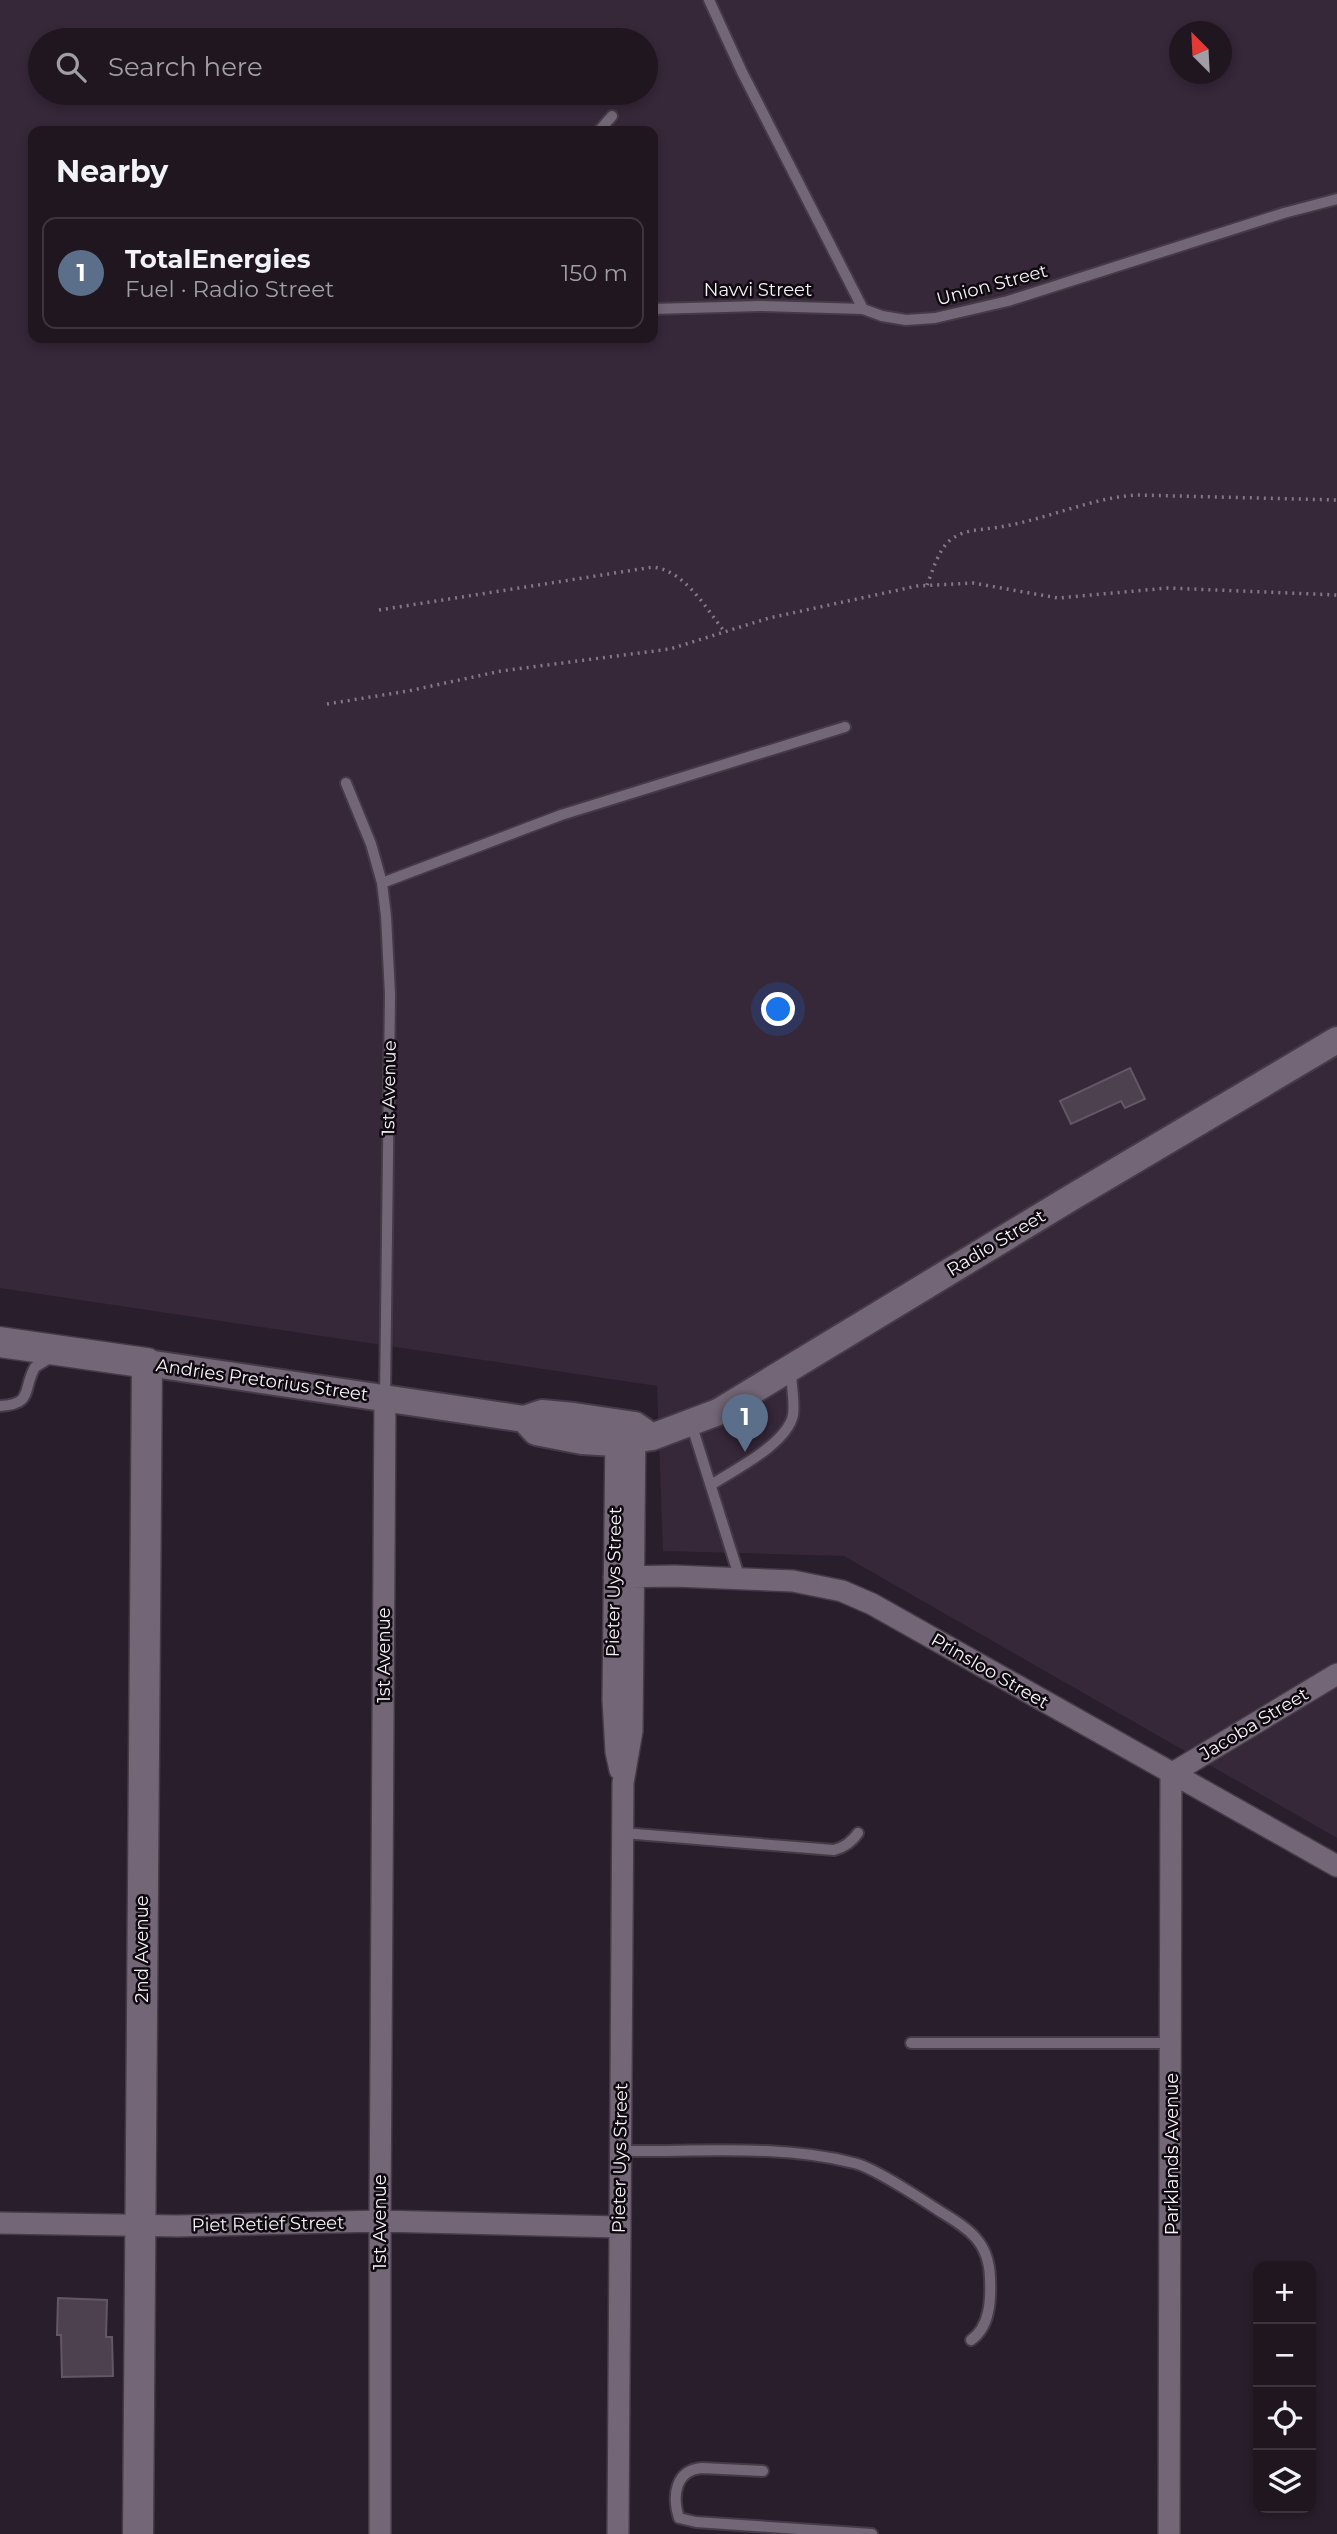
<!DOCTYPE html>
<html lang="en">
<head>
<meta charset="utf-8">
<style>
  :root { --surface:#1f1620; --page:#2c232d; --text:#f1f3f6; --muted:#a19fa5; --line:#3c353e; --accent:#0f766e }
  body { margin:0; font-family:Montserrat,sans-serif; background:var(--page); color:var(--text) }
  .controls { position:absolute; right:21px; bottom:21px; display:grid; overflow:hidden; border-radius:14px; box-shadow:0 4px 10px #0003 }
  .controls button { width:63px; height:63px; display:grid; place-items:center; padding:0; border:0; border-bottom:2px solid var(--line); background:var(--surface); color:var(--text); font:35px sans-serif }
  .compass { position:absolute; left:1169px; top:21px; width:63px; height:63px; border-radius:50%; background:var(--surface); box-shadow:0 4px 10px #0003; rotate:336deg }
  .you { position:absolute; left:779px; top:1010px; width:24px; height:24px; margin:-18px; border:5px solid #fff; border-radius:50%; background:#1a73e8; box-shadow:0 0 0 10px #1a73e833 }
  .badge { display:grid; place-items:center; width:46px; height:46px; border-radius:50%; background:var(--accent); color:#fff; font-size:23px; font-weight:700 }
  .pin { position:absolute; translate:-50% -58px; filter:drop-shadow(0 2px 4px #0008) }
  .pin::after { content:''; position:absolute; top:37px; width:24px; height:21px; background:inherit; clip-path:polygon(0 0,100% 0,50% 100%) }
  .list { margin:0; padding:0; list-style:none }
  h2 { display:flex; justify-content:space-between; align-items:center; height:91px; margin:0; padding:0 28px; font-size:30px }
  h2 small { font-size:23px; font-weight:400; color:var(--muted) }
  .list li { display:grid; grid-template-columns:46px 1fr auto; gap:21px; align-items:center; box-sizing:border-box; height:112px; margin:0 14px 14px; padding:0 14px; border:2px solid var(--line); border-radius:14px }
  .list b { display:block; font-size:26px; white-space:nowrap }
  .list p { margin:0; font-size:23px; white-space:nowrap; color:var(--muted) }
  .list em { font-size:23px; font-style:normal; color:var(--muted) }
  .icon { flex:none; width:38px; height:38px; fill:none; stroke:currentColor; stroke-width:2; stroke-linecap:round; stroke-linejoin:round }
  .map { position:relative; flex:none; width:1337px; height:2534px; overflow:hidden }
  .search { position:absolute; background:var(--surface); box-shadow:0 4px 10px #0003; left:28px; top:28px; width:630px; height:77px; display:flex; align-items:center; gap:18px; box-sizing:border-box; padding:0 24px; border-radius:38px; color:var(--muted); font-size:26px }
  .panel { position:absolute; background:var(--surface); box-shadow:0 4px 10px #0003; left:28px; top:126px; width:630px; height:217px; border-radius:14px }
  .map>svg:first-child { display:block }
  .built { fill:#362739; fill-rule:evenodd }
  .building { fill:#4d414f; stroke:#635665; stroke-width:2 }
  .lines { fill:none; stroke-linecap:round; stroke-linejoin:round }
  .service-casing { stroke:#443b46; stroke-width:14 }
  .minor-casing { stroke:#443b46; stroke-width:24 }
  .tertiary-casing { stroke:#443b46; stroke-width:30 }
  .secondary-casing { stroke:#443b46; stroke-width:33 }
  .path { stroke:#827984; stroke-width:3.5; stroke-dasharray:2 5; stroke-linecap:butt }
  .service { stroke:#736676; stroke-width:10 }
  .minor { stroke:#736676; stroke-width:21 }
  .tertiary { stroke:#736676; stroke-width:26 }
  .secondary { stroke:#736676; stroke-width:30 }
  .labels { text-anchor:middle; stroke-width:5; stroke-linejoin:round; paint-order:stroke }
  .street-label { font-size:18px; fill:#f9f1fa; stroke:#0f0a10 }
</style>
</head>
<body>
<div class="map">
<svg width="1337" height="2534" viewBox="0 0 1337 2534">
  <rect width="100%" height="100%" fill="#291e2b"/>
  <path class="built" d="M0,0H1337V1838L844,1556L663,1551L657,1386L0,1288ZM1180,32H1222V74H1180ZM40,40H646V93H40ZM33,131H653V338H33Z"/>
  <path class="building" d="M1130,1068L1145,1099L1125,1108L1121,1101L1071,1124L1060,1101Z
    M58,2298L107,2300L106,2337H112L113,2376L62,2377L61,2335H57Z"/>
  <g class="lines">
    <defs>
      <path id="service" d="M709,0L742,72L863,309
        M599,131L612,116
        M653,309L760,306L863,309L882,316L906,320L935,318L1008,301L1284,213L1337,199
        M346,783L371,844L382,883L386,916L390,994L385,1397
        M382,883L561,815L845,727
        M0,1406C34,1404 22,1390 35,1367L53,1356
        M691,1423L740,1579
        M711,1485C734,1470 787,1444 793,1415C795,1402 791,1384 791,1371
        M623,1833L834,1850C845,1847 852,1842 858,1833
        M911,2043H1172
        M620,2151C697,2152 779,2144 854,2163C875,2168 918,2197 938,2210C967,2228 989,2240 990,2278C991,2300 990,2327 971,2340
        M763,2471L702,2468C675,2470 672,2496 679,2518L696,2522L872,2534"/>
      <path id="minor" d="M616,1429L613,1700L616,1752L620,1770
        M614,1577L675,1576L793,1581L842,1591L872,1604L1337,1866
        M0,2223L178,2226L380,2221L619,2227
        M380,2534V2221L385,1397
        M618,2534L623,1783L632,1731L635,1425
        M1169,2534L1171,1774L1337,1674"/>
      <path id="tertiary" d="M147,1363L524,1419L542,1413L574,1416L635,1425L652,1437
        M524,1419L536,1432L582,1441L615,1443L652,1437L718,1412L1069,1199L1337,1040"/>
      <path id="secondary" d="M0,1342L147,1363L138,2534"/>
    </defs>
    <use href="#service" class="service-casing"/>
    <use href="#minor" class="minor-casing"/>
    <use href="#tertiary" class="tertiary-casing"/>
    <use href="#secondary" class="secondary-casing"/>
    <path class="path" d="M927,585C933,570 939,547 953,538C968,528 988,530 1005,526C1050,518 1091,498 1137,495L1337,500
      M379,610L653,567C685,571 705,607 724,631
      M327,704L408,691L501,671L670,649L769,618L917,586L973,583L1058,598L1168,588L1337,595"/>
    <use href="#service" class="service"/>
    <use href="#minor" class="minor"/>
    <use href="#tertiary" class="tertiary"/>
    <use href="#secondary" class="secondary"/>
  </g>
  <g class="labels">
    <g class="street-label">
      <text transform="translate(992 285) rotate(-15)" y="6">Union Street</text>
      <text x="758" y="296">Navvi Street</text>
      <text transform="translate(389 1088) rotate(-89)" y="6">1st Avenue</text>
      <text transform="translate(996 1243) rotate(-31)" y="6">Radio Street</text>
      <text transform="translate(262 1380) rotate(8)" y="6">Andries Pretorius Street</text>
      <text transform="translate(614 1582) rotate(-89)" y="6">Pieter Uys Street</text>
      <text transform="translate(384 1655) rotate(-90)" y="6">1st Avenue</text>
      <text transform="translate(990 1671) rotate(30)" y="6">Prinsloo Street</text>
      <text transform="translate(1254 1724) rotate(-31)" y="6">Jacoba Street</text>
      <text transform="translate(142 1949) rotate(-90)" y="6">2nd Avenue</text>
      <text transform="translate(1172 2154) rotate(-90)" y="6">Parklands Avenue</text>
      <text transform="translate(620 2158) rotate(-89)" y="6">Pieter Uys Street</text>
      <text transform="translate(380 2222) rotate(-90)" y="6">1st Avenue</text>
      <text transform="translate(268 2224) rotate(-1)" y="6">Piet Retief Street</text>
    </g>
  </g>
</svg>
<div class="controls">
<button>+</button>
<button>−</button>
<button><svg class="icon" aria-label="locate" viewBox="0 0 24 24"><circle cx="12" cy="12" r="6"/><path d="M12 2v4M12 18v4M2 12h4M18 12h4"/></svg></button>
<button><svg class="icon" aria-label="layers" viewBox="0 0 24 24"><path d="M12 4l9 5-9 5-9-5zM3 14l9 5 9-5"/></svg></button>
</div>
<svg class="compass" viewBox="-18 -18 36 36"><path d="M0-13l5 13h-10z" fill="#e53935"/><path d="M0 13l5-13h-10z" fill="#a19fa5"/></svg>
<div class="you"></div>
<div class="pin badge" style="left:745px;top:1452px;background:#5c6f8a">1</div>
<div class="search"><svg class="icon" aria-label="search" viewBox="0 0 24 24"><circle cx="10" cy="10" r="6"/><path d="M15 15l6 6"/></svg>Search here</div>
<section class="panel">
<h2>Nearby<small></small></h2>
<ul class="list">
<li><span class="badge" style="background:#5c6f8a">1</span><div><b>TotalEnergies</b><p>Fuel · Radio Street</p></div><em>150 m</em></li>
</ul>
</section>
</div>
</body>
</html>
